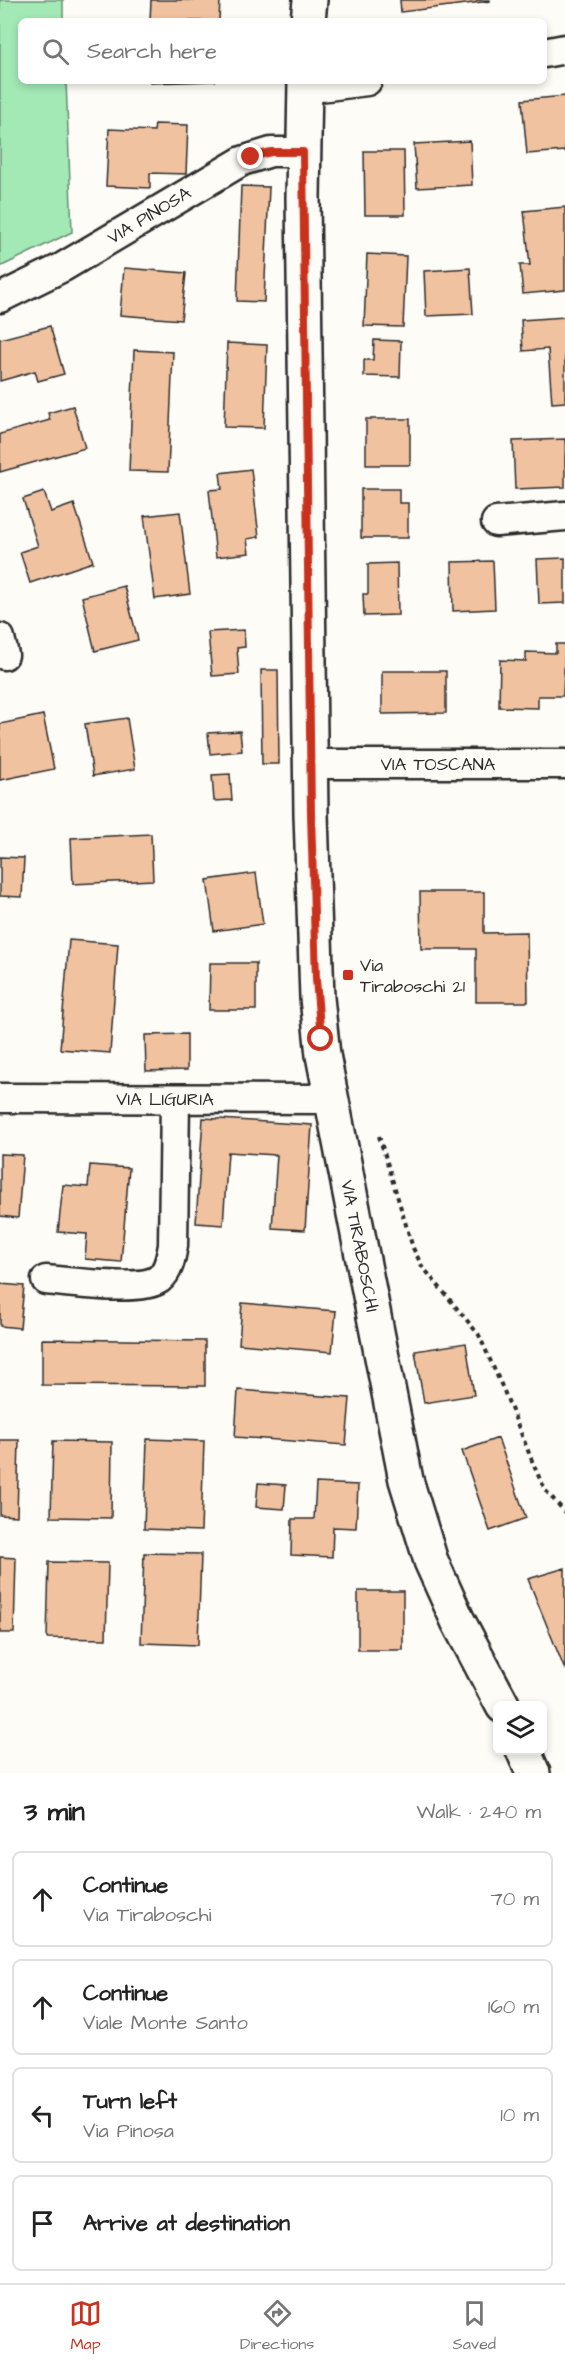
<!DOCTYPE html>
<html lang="en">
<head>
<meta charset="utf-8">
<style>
  :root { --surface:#fff; --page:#f6f6f6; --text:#222; --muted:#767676; --line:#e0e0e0; --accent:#c8321e }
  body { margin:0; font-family:"Architects Daughter",sans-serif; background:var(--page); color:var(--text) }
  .controls { position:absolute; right:18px; bottom:18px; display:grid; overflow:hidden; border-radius:9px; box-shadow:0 3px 9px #0003 }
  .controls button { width:54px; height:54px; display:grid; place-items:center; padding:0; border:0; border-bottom:2px solid var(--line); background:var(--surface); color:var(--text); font:30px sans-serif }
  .stop { position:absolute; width:18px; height:18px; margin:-14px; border:4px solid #c8321e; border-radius:50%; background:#fff }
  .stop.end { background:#c8321e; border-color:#fff; box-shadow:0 2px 6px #0008 }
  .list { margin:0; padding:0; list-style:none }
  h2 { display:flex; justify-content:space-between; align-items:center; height:78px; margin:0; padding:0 24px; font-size:26px }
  h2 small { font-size:20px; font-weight:400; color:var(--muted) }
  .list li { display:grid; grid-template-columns:39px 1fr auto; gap:18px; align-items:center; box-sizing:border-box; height:96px; margin:0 12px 12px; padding:0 12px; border:2px solid var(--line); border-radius:9px }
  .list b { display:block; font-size:22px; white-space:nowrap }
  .list p { margin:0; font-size:20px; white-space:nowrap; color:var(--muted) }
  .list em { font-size:20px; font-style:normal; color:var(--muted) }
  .icon { flex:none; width:33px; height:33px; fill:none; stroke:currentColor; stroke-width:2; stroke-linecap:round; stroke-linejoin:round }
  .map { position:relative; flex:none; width:565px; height:1773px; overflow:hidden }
  .search { position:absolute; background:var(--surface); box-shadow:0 3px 9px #0003; left:18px; right:18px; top:18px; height:66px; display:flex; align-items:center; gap:15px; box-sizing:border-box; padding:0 21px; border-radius:9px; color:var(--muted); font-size:22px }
  .sheet { height:510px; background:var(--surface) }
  nav { display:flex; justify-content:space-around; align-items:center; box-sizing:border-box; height:84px; border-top:2px solid var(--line); background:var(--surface); font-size:16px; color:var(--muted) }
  nav a { display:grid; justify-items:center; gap:3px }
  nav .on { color:var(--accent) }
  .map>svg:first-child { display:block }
  .green { fill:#a2e9b6; stroke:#668a70; stroke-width:1.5 }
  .building { fill:#f1c2a0; stroke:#2b2b2b; stroke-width:1.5 }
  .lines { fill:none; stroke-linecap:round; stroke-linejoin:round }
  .minor-casing { stroke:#2b2b2b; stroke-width:33 }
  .tertiary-casing { stroke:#2b2b2b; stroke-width:38 }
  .path { stroke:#2b2b2b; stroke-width:4; stroke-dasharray:4.5 4.5; stroke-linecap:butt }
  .minor { stroke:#fdfcf7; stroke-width:28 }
  .tertiary { stroke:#fdfcf7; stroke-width:33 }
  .route { stroke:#c8321e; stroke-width:8 }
  .poi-dot { fill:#c8321e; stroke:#fdfcf7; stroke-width:2 }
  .labels { text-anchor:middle; stroke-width:4.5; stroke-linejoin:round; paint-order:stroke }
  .street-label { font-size:18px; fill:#2b2b2b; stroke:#fdfcf7 }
  .poi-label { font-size:18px; fill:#2b2b2b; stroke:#fdfcf7; text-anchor:start }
</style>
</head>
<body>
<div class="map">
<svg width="565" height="1773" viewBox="0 0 565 1773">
  <rect width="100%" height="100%" fill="#fdfcf7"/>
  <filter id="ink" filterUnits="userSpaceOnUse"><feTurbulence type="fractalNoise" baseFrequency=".0167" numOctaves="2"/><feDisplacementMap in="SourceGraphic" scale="12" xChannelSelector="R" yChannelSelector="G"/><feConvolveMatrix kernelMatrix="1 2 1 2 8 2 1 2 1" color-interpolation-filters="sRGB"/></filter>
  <g filter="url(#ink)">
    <path class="green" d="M0,0H63V21H21V81H66L72,232L0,267Z"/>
    <path class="building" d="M151,0H220L219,21H150Z
      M400,0H490V1L401,12Z
      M150,81H216L150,83Z
      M565,96V151L527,154L522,100Z
      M155,124L188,125L186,174L150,173V188L106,186L109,129L154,131Z
      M470,141L472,185L417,188L414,144Z
      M364,151H404L405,215H365Z
      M241,186L269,187L264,302L237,301Z
      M565,207V290L523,294L520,265H530L524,211Z
      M367,254L406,256L403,327L364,326Z
      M124,268L186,273L181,320L120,315Z
      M470,268L473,314L426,316L424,271Z
      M565,317V402L552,403L548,349L523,351L521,320Z
      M50,326L64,374L38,381L35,371L0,381V339Z
      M374,340L401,341L400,377L364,376V360H373Z
      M227,343L267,345L264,428L224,427Z
      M134,350L173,352L168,472L129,471Z
      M73,406L85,448L0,472V434L50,420L48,413Z
      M366,419H410V465H366Z
      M565,439V487L515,489L513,441Z
      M251,469L259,537L247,539L249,553L216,557L209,490L222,489L220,473Z
      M361,489H399V503H408V538H361Z
      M44,492L51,512L74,504L93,562L30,583L20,552L38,546L23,499Z
      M180,512L190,594L155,599L144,516Z
      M565,558V603L539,604L537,559Z
      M493,561L495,609L453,611L452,562Z
      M397,563L398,615L364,616L363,594H368V564Z
      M124,586L138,640L95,651L82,597Z
      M244,630L245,647L237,648L239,674L212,676L208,632Z
      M556,644H565L563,696H538V708L499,707L500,660L526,661V652L556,653Z
      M261,670H278L279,764H262Z
      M382,671H446V713L382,714Z
      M43,715L54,769L0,780V724Z
      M127,718L135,769L93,776L85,724Z
      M240,731L242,751L210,754L208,733Z
      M230,774L232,800L214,801L212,775Z
      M151,834L153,880L73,884L71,838Z
      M0,857L24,858L22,897L0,896Z
      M256,873L263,924L214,931L207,880Z
      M420,892H484V933L527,932L528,1002H476V949H421Z
      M69,940L118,944L110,1053L60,1049Z
      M210,963H256V1010H209Z
      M187,1034V1070L146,1071L145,1035Z
      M203,1118L312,1125L305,1230L272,1228L277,1155L228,1152L223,1225L196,1223Z
      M0,1154L23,1155L18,1218L0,1216Z
      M90,1165L129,1168L121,1262L85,1259L87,1234L58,1232L63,1185L88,1187Z
      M0,1284L24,1286L20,1328L0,1326Z
      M242,1303L336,1311L332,1352L239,1344Z
      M42,1339L205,1341V1386L42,1385Z
      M466,1343L474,1395L424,1403L415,1351Z
      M238,1390L350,1398L346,1445L235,1437Z
      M498,1438L526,1518L490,1531L462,1451Z
      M147,1439L204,1441L201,1531L144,1529Z
      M0,1440H19L17,1516L0,1515Z
      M53,1441L112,1442L111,1518L51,1517Z
      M258,1483L286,1485L284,1509L256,1507Z
      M316,1483L358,1485L356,1528L333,1527L332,1557L291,1555L292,1519H314Z
      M144,1553L201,1554L198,1645L141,1643Z
      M0,1557L16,1558L14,1633H0Z
      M49,1562L108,1563L106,1639L47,1638Z
      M565,1568V1670L528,1579Z
      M358,1591H403V1650H358Z"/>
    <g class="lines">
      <defs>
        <path id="minor" d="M544,53L565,49
          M304,89L367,81
          M0,298L63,267L242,161L271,152H303
          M496,522L565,516
          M0,638L4,655
          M310,764H565
          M0,1098L330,1099
          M46,1280C69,1282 141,1292 159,1279C169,1271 171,1257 173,1245L175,1099"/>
        <path id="tertiary" d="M308,21L310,0
          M305,81L303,198L311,814L317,998L323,1055L406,1480L431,1561L458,1621L503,1706
          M523,1750L533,1773"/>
      </defs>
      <use href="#minor" class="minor-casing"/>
      <use href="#tertiary" class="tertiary-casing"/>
      <path class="path" d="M379,1136L413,1248L422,1266L479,1335L504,1391L537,1473L546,1491L565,1512"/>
      <use href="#minor" class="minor"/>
      <use href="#tertiary" class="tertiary"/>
    </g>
  </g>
  <g class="lines" filter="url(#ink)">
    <path class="route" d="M251,157L271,152H303L311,814L316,979L321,1039"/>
  </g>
  <rect class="poi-dot" x="342" y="969" width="12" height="12" rx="3"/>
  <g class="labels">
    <g class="street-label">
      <text transform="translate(149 215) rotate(-31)" y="6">VIA PINOSA</text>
      <text x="438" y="770">VIA TOSCANA</text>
      <text x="165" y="1105">VIA LIGURIA</text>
      <text transform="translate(360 1246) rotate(79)" y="6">VIA TIRABOSCHI</text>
    </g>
    <g class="poi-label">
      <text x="360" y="971">Via<tspan x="360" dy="21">Tiraboschi 21</tspan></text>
    </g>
  </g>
</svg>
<div class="controls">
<button><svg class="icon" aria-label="layers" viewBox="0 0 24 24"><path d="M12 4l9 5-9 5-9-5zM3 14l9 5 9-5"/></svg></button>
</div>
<div class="stop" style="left:321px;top:1039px"></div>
<div class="stop end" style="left:251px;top:157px"></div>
<div class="search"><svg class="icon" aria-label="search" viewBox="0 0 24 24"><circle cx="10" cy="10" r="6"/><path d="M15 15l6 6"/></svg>Search here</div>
</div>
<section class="sheet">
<h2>3 min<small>Walk · 240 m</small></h2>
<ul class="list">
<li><svg class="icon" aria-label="ahead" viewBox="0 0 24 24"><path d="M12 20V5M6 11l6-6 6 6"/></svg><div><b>Continue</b><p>Via Tiraboschi</p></div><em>70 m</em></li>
<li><svg class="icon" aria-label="ahead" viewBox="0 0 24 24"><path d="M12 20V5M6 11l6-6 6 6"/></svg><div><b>Continue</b><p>Viale Monte Santo</p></div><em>160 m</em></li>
<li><svg class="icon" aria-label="left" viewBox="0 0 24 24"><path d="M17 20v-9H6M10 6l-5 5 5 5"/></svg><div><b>Turn left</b><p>Via Pinosa</p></div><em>10 m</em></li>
<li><svg class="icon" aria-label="arrive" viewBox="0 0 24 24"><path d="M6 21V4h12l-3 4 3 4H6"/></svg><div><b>Arrive at destination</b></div></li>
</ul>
</section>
<nav>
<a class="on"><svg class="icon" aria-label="map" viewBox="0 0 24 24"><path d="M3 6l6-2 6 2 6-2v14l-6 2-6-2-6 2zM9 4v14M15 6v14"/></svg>Map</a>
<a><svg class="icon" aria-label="directions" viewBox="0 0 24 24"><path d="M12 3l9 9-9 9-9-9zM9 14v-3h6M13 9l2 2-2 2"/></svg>Directions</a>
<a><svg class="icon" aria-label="saved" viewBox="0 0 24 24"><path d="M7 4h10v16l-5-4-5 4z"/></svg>Saved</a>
</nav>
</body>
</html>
